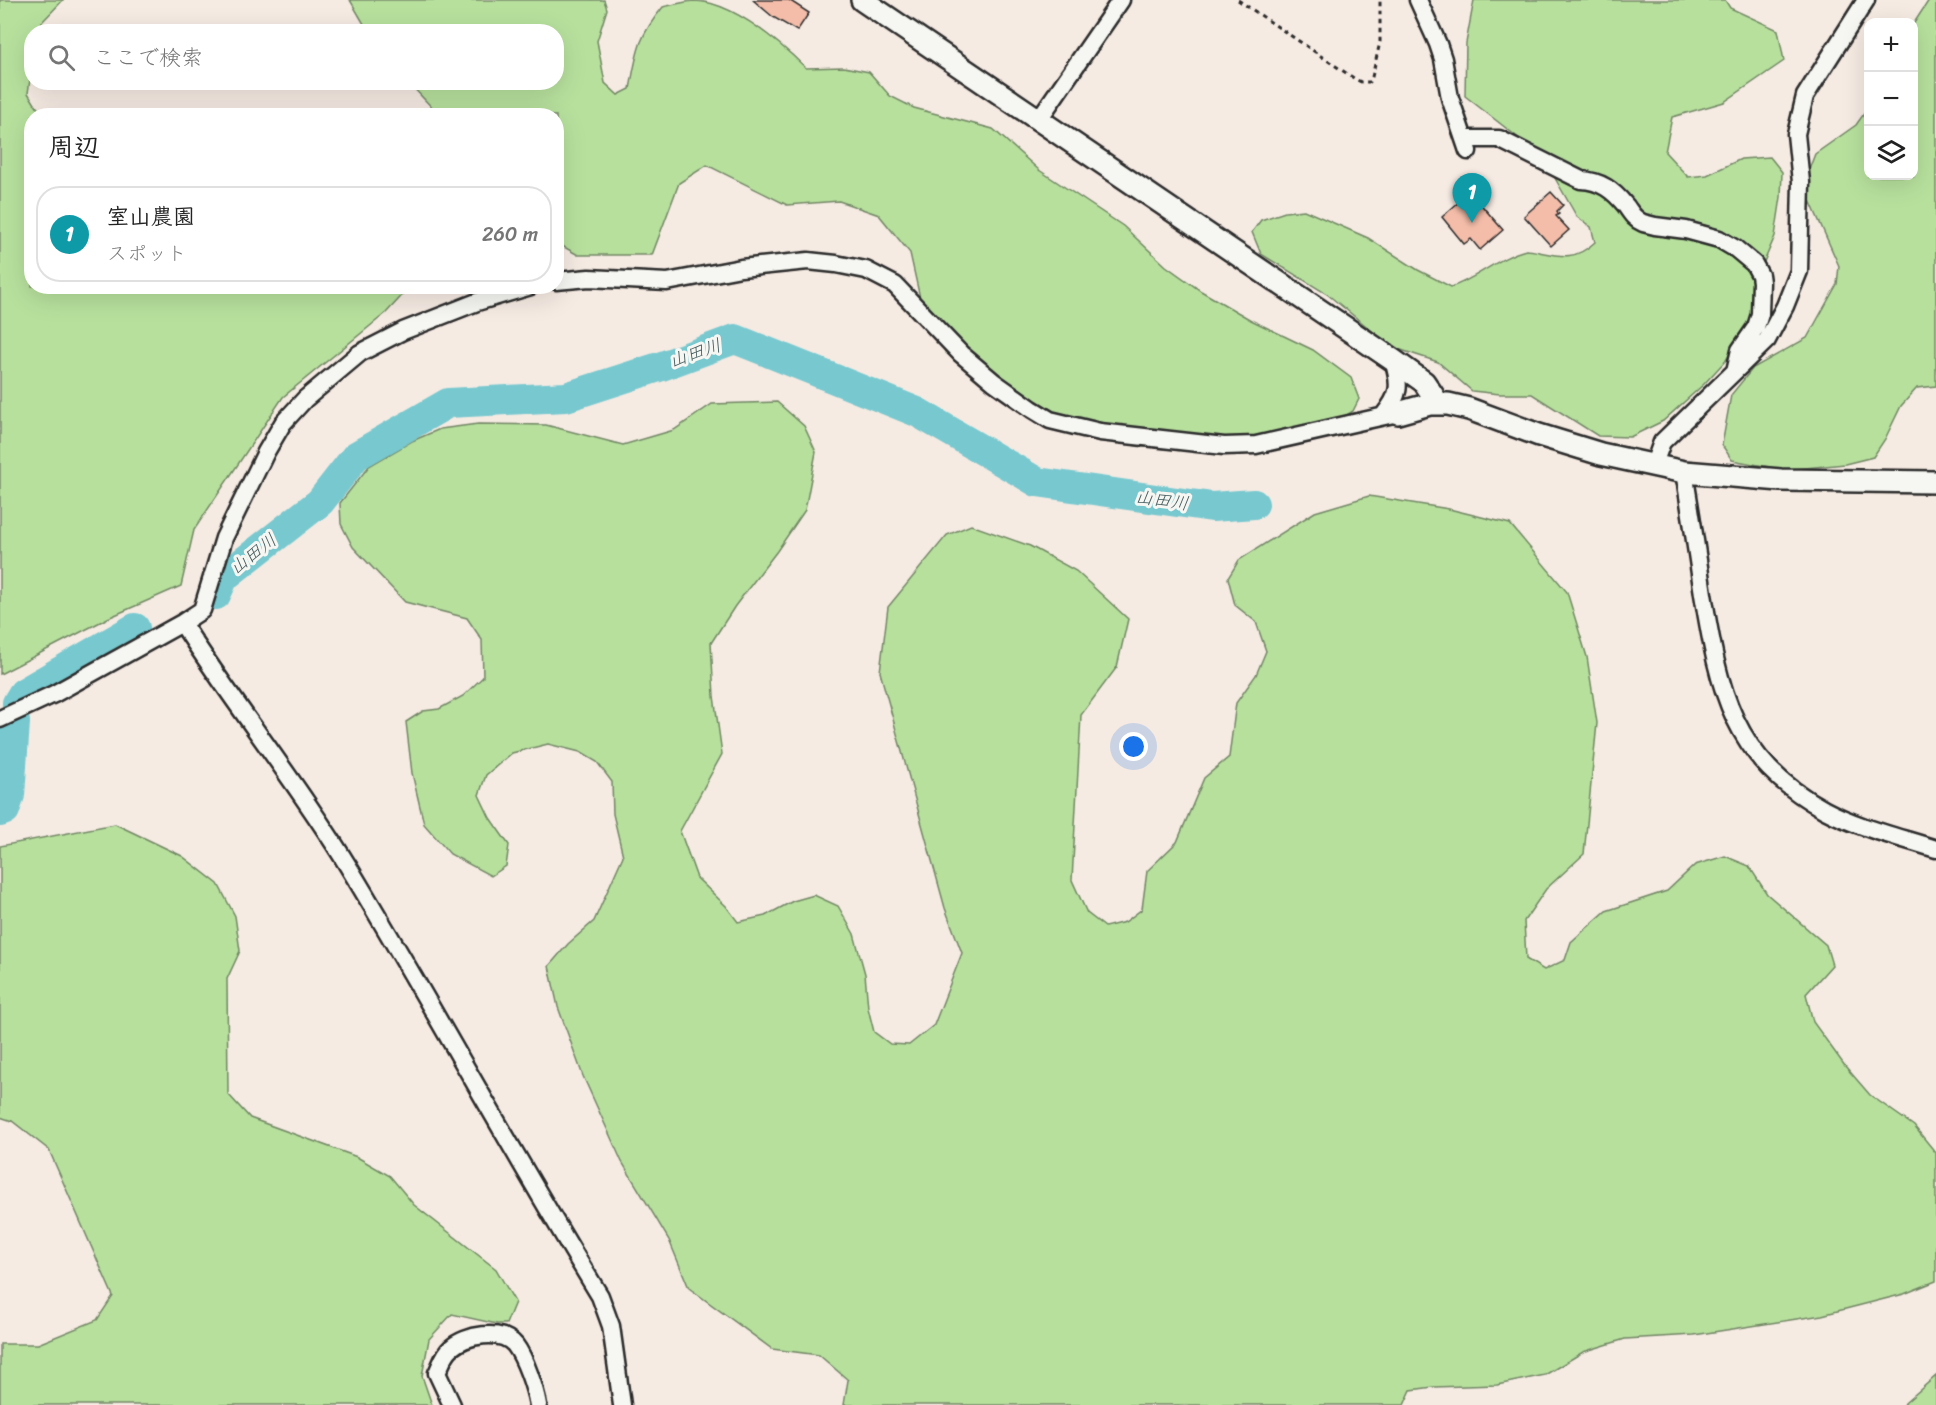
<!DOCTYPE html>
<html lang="ja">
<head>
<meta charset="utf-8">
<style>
  :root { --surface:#fff; --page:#f6f6f6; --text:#222; --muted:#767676; --line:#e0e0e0; --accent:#d93025 }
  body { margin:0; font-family:Sriracha,"Klee One",sans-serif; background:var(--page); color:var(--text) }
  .controls { position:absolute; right:18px; top:18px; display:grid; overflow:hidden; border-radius:12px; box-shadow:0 6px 24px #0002 }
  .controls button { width:54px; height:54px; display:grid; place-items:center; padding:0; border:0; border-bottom:2px solid var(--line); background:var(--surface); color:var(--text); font:30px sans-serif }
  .you { position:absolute; left:1134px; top:747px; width:21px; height:21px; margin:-15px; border:4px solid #fff; border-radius:50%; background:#1a73e8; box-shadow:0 0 0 9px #1a73e833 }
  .badge { display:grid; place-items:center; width:39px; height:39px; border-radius:50%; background:var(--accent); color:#fff; font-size:20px; font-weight:700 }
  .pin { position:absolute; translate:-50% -50px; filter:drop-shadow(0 2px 3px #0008) }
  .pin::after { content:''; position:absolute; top:32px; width:21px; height:18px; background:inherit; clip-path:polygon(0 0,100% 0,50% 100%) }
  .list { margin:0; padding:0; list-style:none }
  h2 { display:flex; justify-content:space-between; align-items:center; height:78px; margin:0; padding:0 24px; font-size:26px }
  h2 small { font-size:20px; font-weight:400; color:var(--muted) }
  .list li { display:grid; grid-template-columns:39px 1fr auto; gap:18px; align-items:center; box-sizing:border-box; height:96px; margin:0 12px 12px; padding:0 12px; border:2px solid var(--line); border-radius:24px }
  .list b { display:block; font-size:22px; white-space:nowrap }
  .list p { margin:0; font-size:20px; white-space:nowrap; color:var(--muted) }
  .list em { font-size:20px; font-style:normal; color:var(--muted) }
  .icon { flex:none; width:33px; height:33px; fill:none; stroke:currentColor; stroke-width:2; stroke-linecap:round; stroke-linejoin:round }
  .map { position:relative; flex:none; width:1936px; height:1405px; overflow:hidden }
  .search { position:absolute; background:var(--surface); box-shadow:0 6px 24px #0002; left:24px; top:24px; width:540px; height:66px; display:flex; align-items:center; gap:15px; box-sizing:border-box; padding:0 21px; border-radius:24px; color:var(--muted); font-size:22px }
  .panel { position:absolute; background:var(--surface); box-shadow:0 6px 24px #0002; left:24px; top:108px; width:540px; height:186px; border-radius:24px }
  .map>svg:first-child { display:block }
  .green { fill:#b7e09d; stroke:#718664; stroke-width:1.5 }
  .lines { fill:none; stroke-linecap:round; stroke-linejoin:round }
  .river { stroke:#77c8cf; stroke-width:30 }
  .building { fill:#f4bda9; stroke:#2b2b2b; stroke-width:1.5 }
  .minor-casing { stroke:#2b2b2b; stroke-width:21 }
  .tertiary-casing { stroke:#2b2b2b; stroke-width:26 }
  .path { stroke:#2b2b2b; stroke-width:3; stroke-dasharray:4.5 4.5; stroke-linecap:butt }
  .minor { stroke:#f6f6f2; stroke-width:16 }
  .tertiary { stroke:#f6f6f2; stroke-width:21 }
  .labels { text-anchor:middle; stroke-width:6; stroke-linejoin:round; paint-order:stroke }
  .water-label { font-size:18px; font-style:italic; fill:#425a5c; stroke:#f6f6f2 }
</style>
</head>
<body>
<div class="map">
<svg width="1936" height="1405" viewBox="0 0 1936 1405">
  <rect width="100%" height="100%" fill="#f6ebe3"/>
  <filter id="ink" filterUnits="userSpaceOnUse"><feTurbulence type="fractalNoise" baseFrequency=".0167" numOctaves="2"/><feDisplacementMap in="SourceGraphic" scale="12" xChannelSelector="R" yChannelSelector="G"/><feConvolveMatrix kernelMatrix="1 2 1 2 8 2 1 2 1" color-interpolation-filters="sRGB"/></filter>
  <g filter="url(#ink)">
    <path class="green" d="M0,0H63L42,22L40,31L32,32L31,73L28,93L42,115L32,116V286L410,287L386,313L283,397L194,530L181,586L108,618L0,674Z
      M350,0H604L607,9L597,41L605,83L618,95L630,89C637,52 638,37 663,7C673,5 685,1 695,1C733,2 780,43 806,68L844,67L869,72L890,96L914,108L993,129L1039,170L1123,226L1166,266L1201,291L1251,320L1313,350L1351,378L1359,399L1353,411L1336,422L1302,430L1200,446L1141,447L1089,435L999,395L945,352L920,298L910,253L879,215L839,201L787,205L707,165L679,183L652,255H578L557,243L556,116L439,115L409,83L556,82V32L368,31Z
      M1474,0H1725L1730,8L1778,30L1784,61L1724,102L1672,117L1665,152L1688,177L1707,175L1741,159L1770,157L1782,172L1781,197L1775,236L1755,283V305L1744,334L1726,360L1704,384L1663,421L1630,437L1598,436L1532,394H1500L1472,391L1438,362L1392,347L1327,294L1261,254L1252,232L1261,220L1285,212L1304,210L1368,238L1418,270L1451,287C1477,279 1498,257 1526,250C1530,250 1535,251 1539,252C1563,257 1576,260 1595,242L1591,227L1577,217L1543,157L1465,96L1466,43Z
      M1929,0H1936V386L1917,388L1901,406L1885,439L1873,457L1845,464L1785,470L1732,460L1722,445L1731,395L1753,368L1807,338L1837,284L1839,266L1809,198L1808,172L1815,154L1856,125L1868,108V176H1914V23Z
      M777,402L804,426L816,452L805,510L777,551L735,606L711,643L714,696L722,754L680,831L697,878L726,906L738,922L765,916L793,901L814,895L838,906L854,934L865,974L868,1008L874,1032L890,1044L909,1045L934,1025L962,953L945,908L880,672L888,607L947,535L971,525L1030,546L1076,571L1128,619L1117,667L1081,715L1072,880L1087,913L1105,927L1125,922L1142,909L1147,871L1177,842L1204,778L1229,757L1236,703L1256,675L1266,651L1256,622L1235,605L1228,578L1239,560L1315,512L1369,496L1449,509L1510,524L1567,592L1587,657L1597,723L1584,854L1546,889L1524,921L1526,959L1544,970L1565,960L1571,942L1606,911L1667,891L1695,865L1725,856L1749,866L1767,894L1826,945L1832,965L1806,994L1813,1022L1845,1066L1870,1095L1914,1126L1936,1153V1281L1904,1294L1822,1315L1694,1335L1625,1339L1583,1352L1545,1375L1497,1385L1433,1387L1411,1390L1404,1405H844L848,1380L819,1355L772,1349L689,1288L669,1240L622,1162L583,1076L558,1007L549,966L568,944L594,921L623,856L613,814L612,782L597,762L580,752L548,744L512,753L486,775L479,795L490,818L509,845L506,866L491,876L450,854L424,824L412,773L406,722L423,711L439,709L463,696L483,677L482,640L467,618L405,602L353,547L341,524L340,503L369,466L412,441L440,429L478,424L546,425L623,445L674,430L712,404Z
      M115,824L182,856L218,884L235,916L240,951L227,979L228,1094L250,1118L357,1157L390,1176L414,1205L496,1269L515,1302L506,1324H497L452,1314L429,1339L422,1376L432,1405H0V1344H38L97,1320L113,1296L49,1150L12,1121L0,1117V846Z
      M1936,1376V1405H1904L1905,1403Z"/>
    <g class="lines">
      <path class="river" d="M216,595L224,577L320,502L356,456L448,403L566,397L662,366L735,339L917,412L1037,482L1212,507L1254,504
        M17,703L23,693L135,628
        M0,812L5,810L10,795L15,722"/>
    </g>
    <path class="building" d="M753,0H789L809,13L797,31L773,17Z
      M1470,192L1503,230L1480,250L1471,239L1464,244L1442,217Z
      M1551,192L1563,205L1557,211L1559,214L1556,216L1569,230L1551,246L1524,216Z"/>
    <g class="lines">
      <defs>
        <path id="minor" d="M1418,0L1438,44L1443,59L1450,98L1468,151
          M1039,119L1121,0
          M1464,139H1499L1581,180C1601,181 1613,190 1626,206C1631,213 1634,219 1643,223L1655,226L1686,230L1719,239L1736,249L1754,264L1760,275L1761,282L1760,314L1756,327L1740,350L1735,371
          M556,281L589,278L667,282L741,268L808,261L836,264L866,270L895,285L961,354L994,382L1032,409L1050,420L1100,432L1224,446L1256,445L1398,413
          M1383,416C1400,395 1401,386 1393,360
          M1653,467L1662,442L1767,340L1785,306L1799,271L1801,182L1796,134L1805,96L1866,0
          M1684,472C1691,513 1697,553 1703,594C1719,690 1732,759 1825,810C1859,828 1899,837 1936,849
          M182,623C235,706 297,782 348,866C434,1008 513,1154 600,1296L611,1326L622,1405
          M0,719L54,694L182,623L202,610L224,538L266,452L283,423L305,399L360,353L403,331L477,302L531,286
          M452,1405L437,1373C441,1365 444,1354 451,1348C465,1335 501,1328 515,1345C525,1358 535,1388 538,1405"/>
        <path id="tertiary" d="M862,0L1393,360L1424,382L1438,403
          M1398,413L1430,404H1448L1469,409L1539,435L1601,454L1684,472L1781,480L1936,482"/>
      </defs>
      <use href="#minor" class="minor-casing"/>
      <use href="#tertiary" class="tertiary-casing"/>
      <path class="path" d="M1238,0L1355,79L1361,82H1370L1372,77L1380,42V0"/>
      <use href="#minor" class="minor"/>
      <use href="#tertiary" class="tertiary"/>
    </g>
  </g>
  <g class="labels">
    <g class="water-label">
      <text transform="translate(695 353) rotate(-19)" y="6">山田川</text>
      <text transform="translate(1162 500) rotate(8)" y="6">山田川</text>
      <text transform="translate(253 554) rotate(-38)" y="6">山田川</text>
    </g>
  </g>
</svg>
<div class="controls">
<button>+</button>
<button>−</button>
<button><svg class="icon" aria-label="layers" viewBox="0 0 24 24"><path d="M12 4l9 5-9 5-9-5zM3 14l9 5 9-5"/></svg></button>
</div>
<div class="you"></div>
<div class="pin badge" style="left:1472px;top:223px;background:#0f9aa8">1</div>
<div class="search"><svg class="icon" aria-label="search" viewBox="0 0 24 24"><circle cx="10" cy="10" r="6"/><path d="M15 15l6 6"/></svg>ここで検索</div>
<section class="panel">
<h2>周辺<small></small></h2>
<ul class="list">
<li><span class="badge" style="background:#0f9aa8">1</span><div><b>室山農園</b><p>スポット</p></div><em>260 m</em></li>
</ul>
</section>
</div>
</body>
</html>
